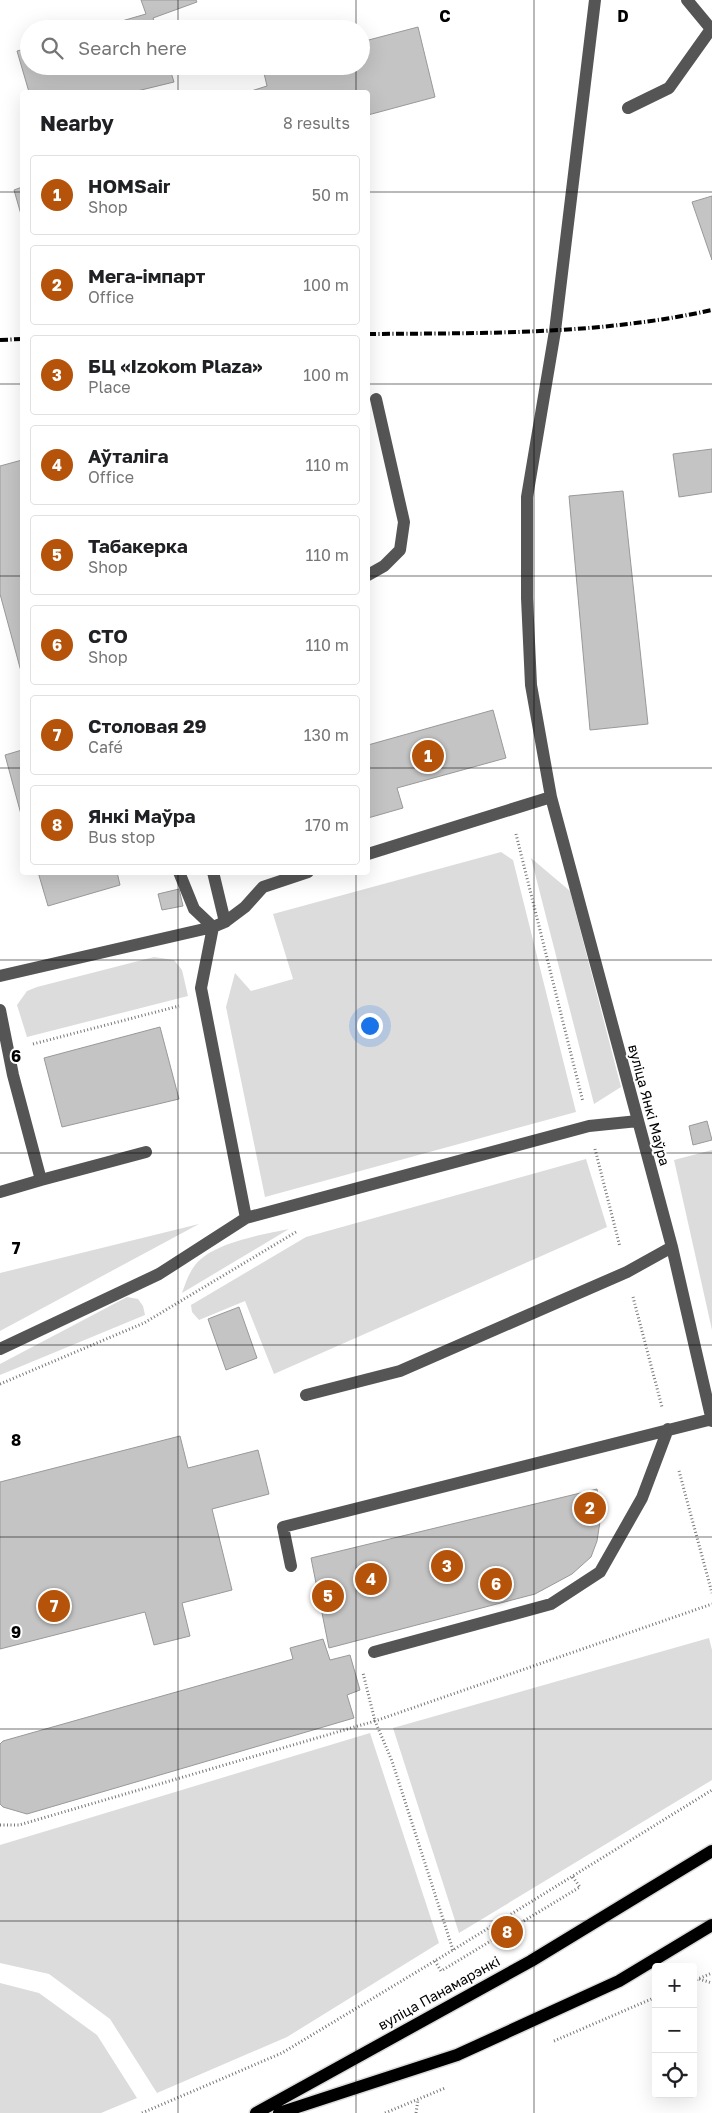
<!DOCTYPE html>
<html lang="en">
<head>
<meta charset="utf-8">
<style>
  :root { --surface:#fff; --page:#f6f6f6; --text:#202124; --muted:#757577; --line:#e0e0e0; --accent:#b45309 }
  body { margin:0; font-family:"Golos Text",sans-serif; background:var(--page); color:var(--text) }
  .controls { position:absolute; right:15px; bottom:15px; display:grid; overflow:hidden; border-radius:5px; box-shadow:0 5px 20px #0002 }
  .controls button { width:45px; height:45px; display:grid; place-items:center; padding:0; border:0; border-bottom:1px solid var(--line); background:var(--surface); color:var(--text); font:25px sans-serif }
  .you { position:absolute; left:369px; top:1025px; width:18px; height:18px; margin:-12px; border:4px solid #fff; border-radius:50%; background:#1a73e8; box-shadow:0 0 0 8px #1a73e833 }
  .badge { display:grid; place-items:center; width:32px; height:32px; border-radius:50%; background:var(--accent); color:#fff; font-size:16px; font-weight:700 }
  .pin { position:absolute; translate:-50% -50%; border:2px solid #fff; box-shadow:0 1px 5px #0006 }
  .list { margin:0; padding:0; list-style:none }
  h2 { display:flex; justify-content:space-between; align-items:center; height:65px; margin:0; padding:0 20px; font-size:21px }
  h2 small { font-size:16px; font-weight:400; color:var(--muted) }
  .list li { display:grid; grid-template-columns:32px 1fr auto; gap:15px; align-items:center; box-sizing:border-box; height:80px; margin:0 10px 10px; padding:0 10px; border:1px solid var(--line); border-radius:5px }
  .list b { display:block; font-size:19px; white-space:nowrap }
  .list p { margin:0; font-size:16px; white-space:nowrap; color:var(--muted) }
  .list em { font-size:16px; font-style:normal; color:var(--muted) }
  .icon { flex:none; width:28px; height:28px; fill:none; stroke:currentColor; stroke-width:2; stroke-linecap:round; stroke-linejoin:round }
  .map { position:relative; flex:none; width:712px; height:2113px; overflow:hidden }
  .search { position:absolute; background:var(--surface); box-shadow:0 5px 20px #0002; left:20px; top:20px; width:350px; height:55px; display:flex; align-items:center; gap:12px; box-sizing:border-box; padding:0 18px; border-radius:28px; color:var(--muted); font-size:19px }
  .panel { position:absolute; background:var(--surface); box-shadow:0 5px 20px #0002; left:20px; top:90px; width:350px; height:785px; border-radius:5px }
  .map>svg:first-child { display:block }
  .green { fill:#dcdcdc }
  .building { fill:#c4c4c4; stroke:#999 }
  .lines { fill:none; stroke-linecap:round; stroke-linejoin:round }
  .major-casing { stroke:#dbdbdb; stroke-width:15 }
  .path { stroke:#777; stroke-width:3; stroke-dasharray:1 2.5; stroke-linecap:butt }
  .minor { stroke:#555; stroke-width:12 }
  .major { stroke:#000; stroke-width:12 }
  .rail { stroke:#000; stroke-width:4; stroke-dasharray:8 2.5 1 2.5; stroke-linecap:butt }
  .grid { fill:none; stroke:#000; stroke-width:1; stroke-opacity:0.55 }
  .labels { text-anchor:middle; stroke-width:4; stroke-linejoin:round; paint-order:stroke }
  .street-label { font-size:14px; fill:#000; stroke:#fff }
  .grid-label { font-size:16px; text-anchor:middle; font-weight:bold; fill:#000; stroke:#fff; stroke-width:4; stroke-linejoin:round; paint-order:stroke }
</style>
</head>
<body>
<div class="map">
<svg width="712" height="2113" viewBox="0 0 712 2113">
  <rect width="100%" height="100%" fill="#fff"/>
  <path class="green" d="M501,852L513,860L576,1112L265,1197L226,1007L235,973L251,991L293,979L273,914Z
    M531,858L570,891L621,1087L594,1104Z
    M154,957L174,960L182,970L188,996L27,1037L17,1005L27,991L37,987Z
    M712,1150V1330L674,1160Z
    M586,1159L607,1227L274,1374L245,1301L199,1320L192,1312L191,1305L306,1237Z
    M199,1224L0,1331V1273Z
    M289,1229L182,1293C185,1285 188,1275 193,1268C209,1243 261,1235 289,1229Z
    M127,1297L138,1299L143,1306L145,1315L0,1375V1364Z
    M709,1638L712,1650V1780L459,1933L393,1728Z
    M370,1733L439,1943L287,2037L157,2093L110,2019L49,1974L0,1963V1845Z
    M0,1983L39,1993L97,2035L137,2098L101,2113H0Z"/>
  <path class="building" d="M141,0H196L197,2L153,18L157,29H94L146,14Z
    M418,27L435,97L368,115V92H248L267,86L263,69L272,66H361V42Z
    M29,48V66H169L174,82L133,92H29L17,51Z
    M22,187V218L14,190Z
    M712,196V260L692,202Z
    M712,449V492L679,497L673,454Z
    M22,460V675L0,594V466Z
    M623,491L648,724L590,730L569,496Z
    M493,710L506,758L397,788L403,808L368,818V745Z
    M22,750V818L5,755Z
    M38,872H117L120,885L48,906Z
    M179,889L183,906L162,910L158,894Z
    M160,1027L179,1099L62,1127L44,1058Z
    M707,1121L712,1140L693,1145L689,1126Z
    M239,1307L257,1358L226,1370L208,1319Z
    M180,1436L188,1468L258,1450L269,1494L212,1509L232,1590L182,1603L190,1636L154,1645L145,1612L0,1649V1482Z
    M597,1489L601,1515L597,1541L591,1557L572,1574L535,1594L329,1648L311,1558Z
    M323,1639L330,1660L350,1655L360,1690L347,1695L354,1718L27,1814L3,1807L0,1804V1744L3,1741L293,1659L290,1648Z"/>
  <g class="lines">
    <defs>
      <path id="major" d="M256,2113L531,1961L712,1851
        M279,2113L457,2055L619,1981L712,1925"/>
    </defs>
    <use href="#major" class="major-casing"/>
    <path class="path" d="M516,834L583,1102
      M33,1044L179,1006
      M595,1149L620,1247
      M633,1297L662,1407
      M0,1384L144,1323L296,1232
      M679,1471L712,1593
      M0,1825H19L375,1721L363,1673
      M507,1932L514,1942
      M453,1950L392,1761L375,1721L712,1604
      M435,1961L441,1971L580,1887L572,1876
      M699,1979L712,1983
      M693,1981L712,1973
      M554,2041L656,1997
      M142,2113L282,2053L453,1950L712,1790
      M385,2113L445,2088
      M416,2113L418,2100"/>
    <path class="minor" d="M595,0L555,331L527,497V598L531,685L551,797L672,1247L712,1421
      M628,108L669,88L711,29L687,0
      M368,575L384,566L400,550L404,522L376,399
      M368,854L551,797
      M179,872L194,909L213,927
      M213,872L225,922L213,927L201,988L246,1218
      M225,922L245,907L263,887L308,872
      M0,976L213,927
      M0,1010L13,1075L41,1180L0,1192
      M41,1180L146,1152
      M0,1349L159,1274L246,1218L589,1126L638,1121
      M306,1395L400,1371L627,1272L672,1247
      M291,1566L283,1527L712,1419
      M374,1652L551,1604L600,1572L642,1498L668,1429"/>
    <use href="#major" class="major"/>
    <path class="rail" d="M368,334C483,333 599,335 712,310
      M0,340L22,339"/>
  </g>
  <path class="grid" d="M178,0V29M356,0V29M534,0V2113M178,66V92M356,66V92M0,192H22M368,192H712M0,384H22M368,384H712M0,576H22M368,576H712M0,768H22M368,768H712M178,872V2113M356,872V2113M0,960H712M0,1153H712M0,1345H712M0,1537H712M0,1729H712M0,1921H712"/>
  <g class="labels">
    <g class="street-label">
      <text transform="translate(649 1105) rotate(75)" y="5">вуліца Янкі Маўра</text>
      <text transform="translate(439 1993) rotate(-29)" y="5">вуліца Панамарэнкі</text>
    </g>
  </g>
  <g class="grid-label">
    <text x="445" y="22">C</text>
    <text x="623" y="22">D</text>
    <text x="16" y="1062">6</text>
    <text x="16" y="1254">7</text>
    <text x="16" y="1446">8</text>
    <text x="16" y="1638">9</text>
  </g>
</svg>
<div class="controls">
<button>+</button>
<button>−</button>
<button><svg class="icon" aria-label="locate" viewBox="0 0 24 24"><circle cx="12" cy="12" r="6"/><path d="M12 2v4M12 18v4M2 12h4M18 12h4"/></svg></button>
</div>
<div class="you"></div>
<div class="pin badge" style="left:428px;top:756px">1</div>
<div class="pin badge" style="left:590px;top:1508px">2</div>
<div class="pin badge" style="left:447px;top:1566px">3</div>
<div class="pin badge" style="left:371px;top:1579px">4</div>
<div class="pin badge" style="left:328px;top:1596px">5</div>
<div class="pin badge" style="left:496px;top:1584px">6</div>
<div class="pin badge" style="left:54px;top:1606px">7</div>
<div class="pin badge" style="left:507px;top:1932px">8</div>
<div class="search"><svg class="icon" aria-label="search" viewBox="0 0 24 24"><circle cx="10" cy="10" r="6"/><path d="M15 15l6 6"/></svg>Search here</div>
<section class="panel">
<h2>Nearby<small>8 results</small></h2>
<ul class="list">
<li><span class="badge">1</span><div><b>HOMSair</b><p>Shop</p></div><em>50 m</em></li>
<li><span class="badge">2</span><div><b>Мега-імпарт</b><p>Office</p></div><em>100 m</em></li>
<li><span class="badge">3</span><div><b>БЦ «Izokom Plaza»</b><p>Place</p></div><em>100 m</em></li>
<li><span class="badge">4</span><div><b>Аўталіга</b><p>Office</p></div><em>110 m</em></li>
<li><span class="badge">5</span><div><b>Табакерка</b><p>Shop</p></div><em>110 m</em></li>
<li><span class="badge">6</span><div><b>СТО</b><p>Shop</p></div><em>110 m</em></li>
<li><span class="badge">7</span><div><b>Столовая 29</b><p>Café</p></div><em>130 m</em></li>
<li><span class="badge">8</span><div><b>Янкі Маўра</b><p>Bus stop</p></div><em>170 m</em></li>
</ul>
</section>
</div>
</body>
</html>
